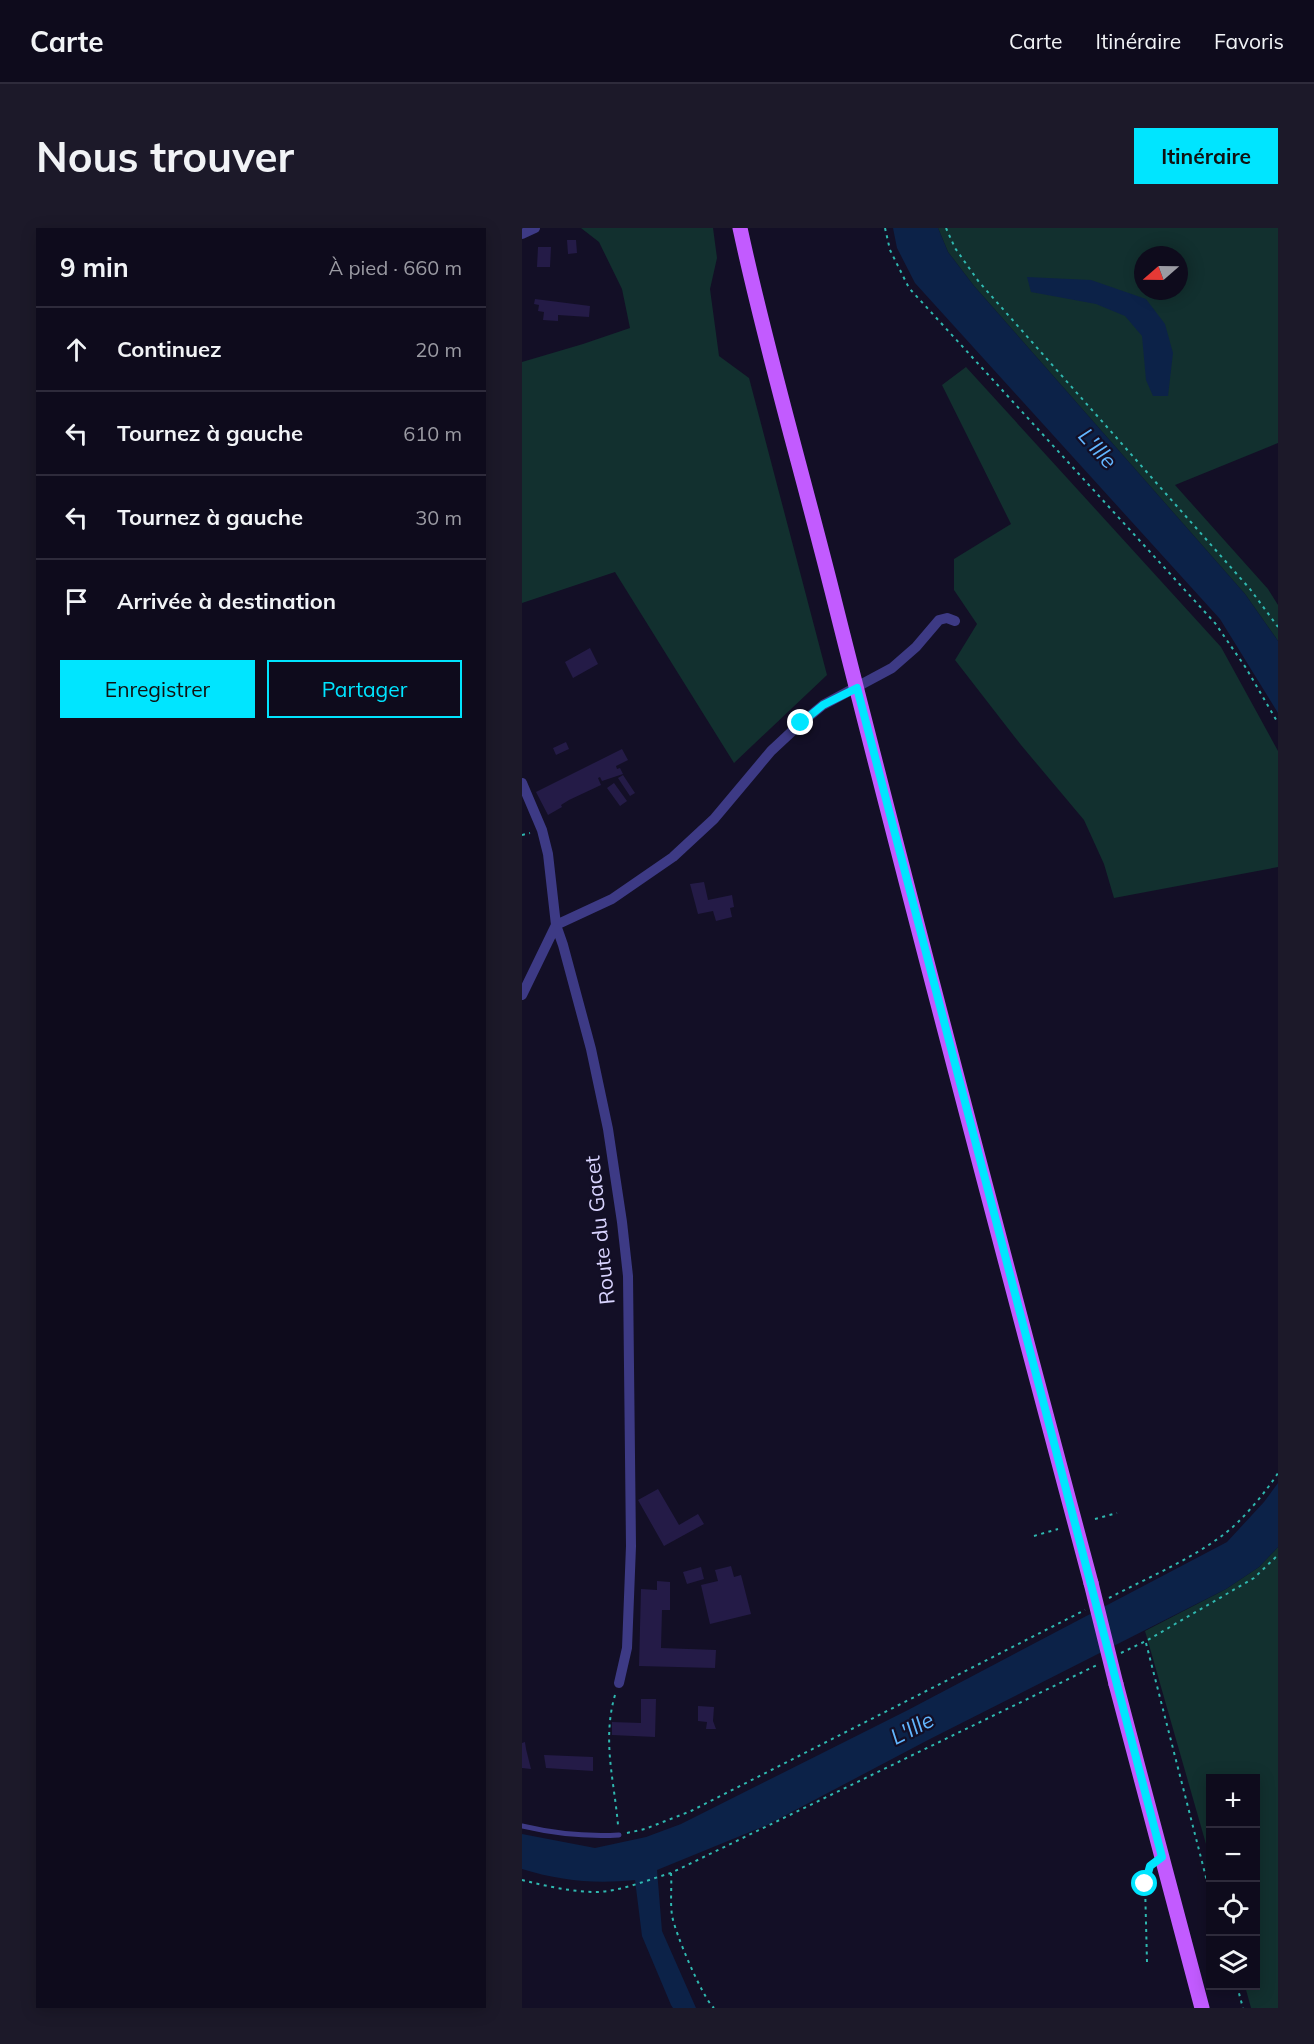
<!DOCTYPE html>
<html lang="fr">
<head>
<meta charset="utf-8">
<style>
  :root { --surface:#0e0b1c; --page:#1c1929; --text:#f1f3f6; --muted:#9b9ba3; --line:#2e2b3b; --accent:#00e5ff }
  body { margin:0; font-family:Mulish,sans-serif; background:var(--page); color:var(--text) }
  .controls { position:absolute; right:18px; bottom:18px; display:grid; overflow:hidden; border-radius:0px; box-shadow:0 3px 15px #0003 }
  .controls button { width:54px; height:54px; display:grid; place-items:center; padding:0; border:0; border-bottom:2px solid var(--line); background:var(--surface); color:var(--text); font:30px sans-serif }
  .compass { position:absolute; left:612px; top:18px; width:54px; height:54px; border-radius:50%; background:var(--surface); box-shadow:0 3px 15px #0003; rotate:250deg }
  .stop { position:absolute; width:18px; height:18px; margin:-14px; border:4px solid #00e5ff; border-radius:50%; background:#fff }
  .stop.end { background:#00e5ff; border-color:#fff; box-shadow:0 2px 6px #0008 }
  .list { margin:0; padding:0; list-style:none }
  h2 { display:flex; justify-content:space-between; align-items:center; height:78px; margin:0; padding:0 24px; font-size:26px }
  h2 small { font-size:20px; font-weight:400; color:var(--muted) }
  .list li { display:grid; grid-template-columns:39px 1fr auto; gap:18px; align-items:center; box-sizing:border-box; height:84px; padding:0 24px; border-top:2px solid var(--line) }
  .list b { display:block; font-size:22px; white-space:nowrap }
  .list em { font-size:20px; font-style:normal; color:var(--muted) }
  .actions { display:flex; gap:12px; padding:18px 24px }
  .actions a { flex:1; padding:14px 0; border:2px solid var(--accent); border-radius:0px; text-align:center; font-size:21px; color:var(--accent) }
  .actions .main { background:var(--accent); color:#111 }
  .icon { flex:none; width:33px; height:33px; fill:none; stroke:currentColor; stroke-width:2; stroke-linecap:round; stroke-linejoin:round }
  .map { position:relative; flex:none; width:756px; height:1780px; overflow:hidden; border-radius:0px }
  header { display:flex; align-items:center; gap:36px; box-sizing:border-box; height:84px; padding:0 30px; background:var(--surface); border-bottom:2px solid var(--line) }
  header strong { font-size:28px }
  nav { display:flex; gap:33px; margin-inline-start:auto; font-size:21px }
  .intro { display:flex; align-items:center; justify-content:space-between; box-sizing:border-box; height:144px; padding:0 36px }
  h1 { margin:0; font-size:42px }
  .button { padding:15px 27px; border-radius:0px; background:var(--accent); color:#111; font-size:21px; font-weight:700 }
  main { display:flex; gap:36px; padding:0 36px }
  aside { flex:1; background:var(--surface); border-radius:0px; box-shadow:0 3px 15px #0003 }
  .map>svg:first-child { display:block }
  .green { fill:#12302f; fill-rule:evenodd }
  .water { fill:#0c2248 }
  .building { fill:#241b47 }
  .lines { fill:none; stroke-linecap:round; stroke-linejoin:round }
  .path { stroke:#2fb8b0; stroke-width:2; stroke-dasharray:3 4.5; stroke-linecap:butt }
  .lane { stroke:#3d3a85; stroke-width:5 }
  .street { stroke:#3d3a85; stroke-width:10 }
  .primary { stroke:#c25bff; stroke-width:15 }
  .primary-bridge { stroke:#c25bff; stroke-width:15 }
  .route { stroke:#00e5ff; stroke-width:8 }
  .labels { text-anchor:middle; stroke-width:4.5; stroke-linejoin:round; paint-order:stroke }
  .street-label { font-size:21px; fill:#d9d4ff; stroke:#130f26 }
  .water-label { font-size:22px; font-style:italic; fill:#62b6ff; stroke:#130f26 }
</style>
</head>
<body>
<header>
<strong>Carte</strong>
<nav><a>Carte</a><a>Itinéraire</a><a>Favoris</a></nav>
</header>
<div class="intro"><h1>Nous trouver</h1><a class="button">Itinéraire</a></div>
<main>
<aside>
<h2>9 min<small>À pied · 660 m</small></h2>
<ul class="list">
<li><svg class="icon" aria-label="ahead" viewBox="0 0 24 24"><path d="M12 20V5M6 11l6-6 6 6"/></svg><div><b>Continuez</b></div><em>20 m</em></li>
<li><svg class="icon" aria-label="left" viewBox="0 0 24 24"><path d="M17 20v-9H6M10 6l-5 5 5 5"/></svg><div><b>Tournez à gauche</b></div><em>610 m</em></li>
<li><svg class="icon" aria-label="left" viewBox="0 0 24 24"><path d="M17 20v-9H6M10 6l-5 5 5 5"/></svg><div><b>Tournez à gauche</b></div><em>30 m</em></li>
<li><svg class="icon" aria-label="arrive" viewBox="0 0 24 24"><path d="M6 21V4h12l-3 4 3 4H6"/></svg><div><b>Arrivée à destination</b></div></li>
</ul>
<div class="actions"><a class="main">Enregistrer</a><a>Partager</a></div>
</aside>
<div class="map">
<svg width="756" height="1780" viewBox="0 0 756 1780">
  <rect width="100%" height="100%" fill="#130f26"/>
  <path class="green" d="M59,0H191L195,30L188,61L197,128L227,150L305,447L212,535L93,344L0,375V134L61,116L108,100L100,61L77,14Z
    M416,0H756V215L653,257L746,361L756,377V413L723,366L452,58L426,24ZM621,27H657V63H621Z
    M444,139L699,419L756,523V639L592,670L582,636L562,592L499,517L433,432L455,396L432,362V331L489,296L420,157Z
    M756,1319V1780H729L723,1758H734V1550H688V1630L623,1403L704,1361L737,1339Z"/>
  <path class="water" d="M371,0H416L426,24L452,58L723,366L756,413V485L698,391L393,55L375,20Z
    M505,49L569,52L624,71L643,96L651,125L646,168H631L624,152L620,108L603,88L574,76L509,64Z
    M756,1255V1319L737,1339L704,1361L406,1512L245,1597L135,1642L140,1703L174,1780H151L149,1777L120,1708L113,1652C73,1656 39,1653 0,1641V1606L73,1620L124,1609L159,1596L386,1482L705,1314L742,1274Z"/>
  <path class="building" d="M45,12H54L55,25L46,26Z
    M16,19H29L28,39H15Z
    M13,71L68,78L67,89L36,87V93L21,92L22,84L16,83L17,77L12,76Z
    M68,420L76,436L51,450L43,434Z
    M44,514L47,521L34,527L31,520Z
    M100,521L106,532L94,538L95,541L98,540L101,546L80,553L78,549L76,550L79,557L47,572L39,577L40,579L26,587L14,564Z
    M101,547L113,565L108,568L96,550Z
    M92,555L105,573L98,578L85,560Z
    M182,654L186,672L210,667L212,679L208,680L210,689L194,693L191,683L176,686L168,656Z
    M136,1261L157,1297L176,1286L182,1296L142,1318L116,1272Z
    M209,1338L212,1349L219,1347L229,1386L188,1396L179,1357L196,1353L193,1342Z
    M179,1339L182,1351L165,1356L161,1344Z
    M135,1353L148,1354V1382H140L139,1420L194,1422L193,1440L117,1438L119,1361L135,1362Z
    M119,1471H134L133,1509L90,1507V1494L119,1495Z
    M176,1478L192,1479L191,1493L194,1501H184L185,1494L176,1493Z
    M3,1514L4,1521L9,1541L0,1540V1515Z
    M22,1527L71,1529V1543L24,1540Z"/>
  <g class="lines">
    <path class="path" d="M363,0L368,22L387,60L693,395L724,440L756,495
      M424,0L433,20L457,54L728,361L756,399
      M0,607L8,605
      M573,1291L595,1285
      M512,1308L536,1301
      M587,1370C625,1350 666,1333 701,1307C719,1294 744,1264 756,1245
      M624,1415L688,1665
      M599,1425L624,1413L732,1350L756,1327
      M93,1467C80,1512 92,1551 96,1597
      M105,1605L123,1601L169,1583L563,1382
      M149,1645C150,1659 148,1674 150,1687C152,1703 181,1771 192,1780
      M0,1652C24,1658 50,1664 75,1664C100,1663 125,1652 149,1645L575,1437
      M625,1734L623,1656L628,1641
      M715,1758L721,1780"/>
    <path class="lane" d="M0,1598C34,1606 62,1609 97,1607"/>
    <path class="street" d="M0,6L13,0
      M0,555L20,602L26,626L34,697L41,717L69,821L86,901L100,994L106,1048L109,1318L105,1420L97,1455
      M0,767L34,697L90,671L151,629L192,591L249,523L279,495L301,477L370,440L394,419L417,392L425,390L433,393"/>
    <path class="primary" d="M218,0C245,126 282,250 313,375C395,702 482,1029 569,1355
      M594,1456L680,1780"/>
    <path class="primary-bridge" d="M569,1355L594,1456"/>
  </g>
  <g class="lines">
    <path class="route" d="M279,495L301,477L335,460L640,1629L628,1638L623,1656"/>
  </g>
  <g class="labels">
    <g class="street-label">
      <text transform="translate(78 1002) rotate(-96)" y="7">Route du Gacet</text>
    </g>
    <g class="water-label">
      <text transform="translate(576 220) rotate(48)" y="8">L'Ille</text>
      <text transform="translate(390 1500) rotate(-27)" y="8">L'Ille</text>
    </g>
  </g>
</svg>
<div class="controls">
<button>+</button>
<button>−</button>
<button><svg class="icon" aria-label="locate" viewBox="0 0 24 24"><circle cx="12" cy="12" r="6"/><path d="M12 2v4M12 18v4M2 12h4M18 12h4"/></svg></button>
<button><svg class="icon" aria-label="layers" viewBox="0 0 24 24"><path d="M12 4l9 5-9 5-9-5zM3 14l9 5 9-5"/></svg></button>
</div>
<svg class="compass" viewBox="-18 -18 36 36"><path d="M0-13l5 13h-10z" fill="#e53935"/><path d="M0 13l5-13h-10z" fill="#9b9ba3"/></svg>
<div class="stop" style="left:623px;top:1656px"></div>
<div class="stop end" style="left:279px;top:495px"></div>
</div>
</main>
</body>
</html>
